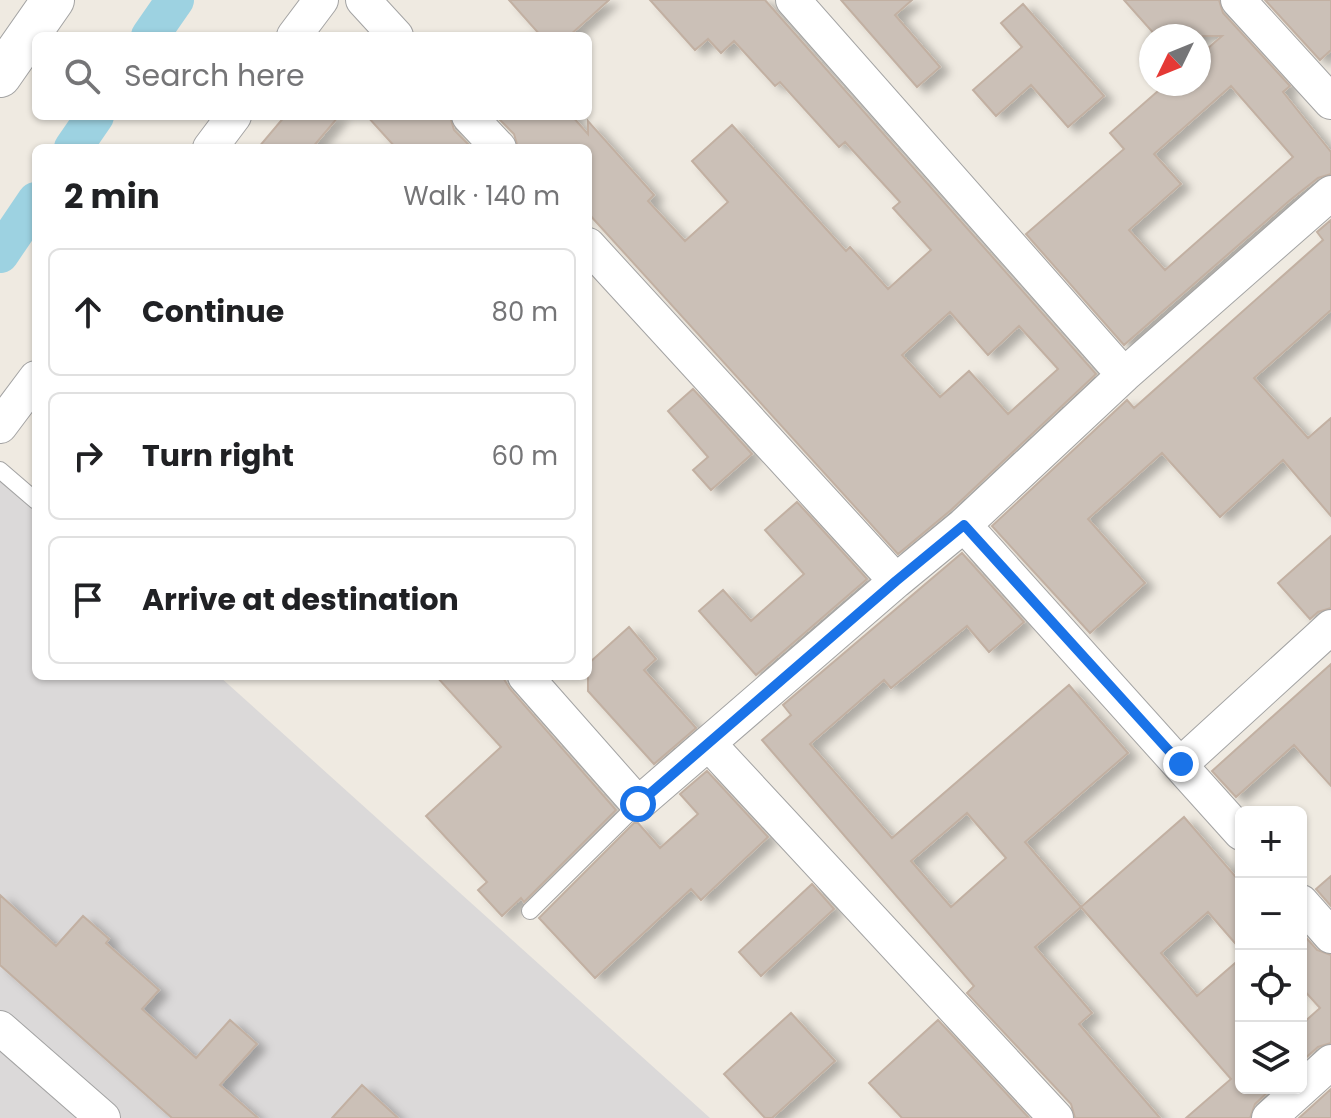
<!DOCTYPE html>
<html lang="en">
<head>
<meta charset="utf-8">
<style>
  :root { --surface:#fff; --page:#f6f6f6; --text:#202124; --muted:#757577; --line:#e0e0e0 }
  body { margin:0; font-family:Poppins,sans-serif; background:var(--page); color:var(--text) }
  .controls { position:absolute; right:24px; bottom:24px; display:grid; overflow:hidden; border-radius:12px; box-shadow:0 2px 6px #0004 }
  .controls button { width:72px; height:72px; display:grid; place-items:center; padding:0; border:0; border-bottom:2px solid var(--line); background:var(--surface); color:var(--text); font:40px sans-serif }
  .compass { position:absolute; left:1139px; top:24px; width:72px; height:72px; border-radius:50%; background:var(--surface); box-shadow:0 2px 6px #0004; rotate:227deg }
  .stop { position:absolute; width:24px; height:24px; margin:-18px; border:6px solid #1a73e8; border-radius:50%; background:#fff }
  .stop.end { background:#1a73e8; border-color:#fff; box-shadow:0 2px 8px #0008 }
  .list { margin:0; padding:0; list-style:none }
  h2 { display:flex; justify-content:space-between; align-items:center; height:104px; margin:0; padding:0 32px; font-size:34px }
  h2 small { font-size:26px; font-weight:400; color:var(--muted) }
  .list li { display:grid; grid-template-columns:52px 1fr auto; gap:24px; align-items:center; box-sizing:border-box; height:128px; margin:0 16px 16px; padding:0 16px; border:2px solid var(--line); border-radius:12px }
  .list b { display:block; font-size:30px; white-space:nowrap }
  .list em { font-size:26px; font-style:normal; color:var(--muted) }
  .icon { flex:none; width:44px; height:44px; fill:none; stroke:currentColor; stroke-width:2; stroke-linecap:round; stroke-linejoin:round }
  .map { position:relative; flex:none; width:1331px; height:1118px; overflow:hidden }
  .search { position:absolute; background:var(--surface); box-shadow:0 2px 6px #0004; left:32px; top:32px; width:560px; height:88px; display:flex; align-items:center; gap:20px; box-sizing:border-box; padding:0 28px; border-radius:12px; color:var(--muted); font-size:30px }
  .panel { position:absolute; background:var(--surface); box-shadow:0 2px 6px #0004; left:32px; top:144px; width:560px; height:536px; border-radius:12px }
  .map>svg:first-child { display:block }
  .residential { fill:#dbd9d9 }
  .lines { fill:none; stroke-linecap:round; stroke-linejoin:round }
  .canal { stroke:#9dd2e1; stroke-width:38 }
  .building { fill:#cbc0b7; stroke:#c2b0a2; stroke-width:2; fill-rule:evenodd; filter:url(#shadow) }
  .service-casing { stroke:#a3a3a3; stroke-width:18 }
  .minor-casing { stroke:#a3a3a3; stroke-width:36 }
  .tertiary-casing { stroke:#a3a3a3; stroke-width:44 }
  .service { stroke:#fff; stroke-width:16 }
  .minor { stroke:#fff; stroke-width:34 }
  .tertiary { stroke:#fff; stroke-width:42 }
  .route { stroke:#1a73e8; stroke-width:10 }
</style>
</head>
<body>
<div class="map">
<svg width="1331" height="1118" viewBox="0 0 1331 1118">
  <defs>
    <filter id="shadow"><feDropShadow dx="9" dy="5" stdDeviation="4" flood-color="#0004"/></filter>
  </defs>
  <rect width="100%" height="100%" fill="#efeae1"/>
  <path class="residential" d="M0,467L36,501V676H219L710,1118H0Z"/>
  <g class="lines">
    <path class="canal" d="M150,36L175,0
      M73,148L95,116
      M0,254L36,201"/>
  </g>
  <path class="building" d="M509,0H609L569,36H541Z
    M650,0H765L1096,374L951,510L898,554L588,213V148H518L514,134L496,116H572L588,134V121L654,195L648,201L685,241L728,202L692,161L732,125L846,251L850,247L888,289L931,250L893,208L900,202L845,142L839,147L780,82L775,86L734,41L721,53L708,39L695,50ZM950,312L988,355L1019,326L1058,369L1008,414L969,371L940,397L902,355Z
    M841,0H912L895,15L940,67L917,87Z
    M1124,0H1219L1223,13L1290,86L1283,92L1331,152V174L1318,178L1289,201L1124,345L1026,234L1124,149L1110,133L1166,84H1199V56L1222,36H1156ZM1231,86L1293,157L1165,270L1129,230L1181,184L1154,154Z
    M1265,0H1331V50L1320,60Z
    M1023,4L1104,96L1068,127L1031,85L996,116L973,90L1022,47L1001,23Z
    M285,116H339L312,148H258Z
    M367,116H450L454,130L472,148H396Z
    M1331,220V310L1254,378L1308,438L1331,418V516L1283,460L1220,517L1162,453L1088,519L1145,583L1090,633L992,526L1127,400L1134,408L1323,240L1317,232Z
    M693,389L752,454L711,490L693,470L708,457L668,411Z
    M797,502L867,579L756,675L699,611L723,590L751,621L804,574L765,530Z
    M1331,536V608L1318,612L1310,619L1278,583Z
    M962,553L1024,622L989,652L967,626L891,688L884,680L810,744L892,838L1069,685L1128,753L1025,842L1081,907L1035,947L1092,1013L1079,1024L1160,1118H1075L1071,1104L967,993L974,986L762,740L791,715L783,705ZM967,813L1006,858L951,907L911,861Z
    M629,627L656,659L644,670L696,728L654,764L588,691V664Z
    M1331,664V786L1294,745L1236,797L1212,771Z
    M436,676H502L510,689L616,810L524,902L521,898L502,916L478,890L487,882L426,816L501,747Z
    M707,771L768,837L701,900L691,889L595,978L539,918L634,823H638L660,848L698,814L680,794Z
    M1184,817L1241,883V950L1208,912L1161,953L1197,996L1241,958V1088H1272L1255,1104L1250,1118H1186L1231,1079L1081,907Z
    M1331,876V906L1316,889Z
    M812,884L834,909L761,976L739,952Z
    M0,895L56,946L83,916L109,939L106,943L159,990L142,1009L196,1058L230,1020L257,1044L220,1085L258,1118H172L0,965Z
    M1301,932L1317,950L1331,955V1043L1318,1047L1301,1062V1025L1320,1008L1301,987Z
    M791,1013L835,1061L772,1118H765L724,1074Z
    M938,1020L1029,1118H902L869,1083Z
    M362,1085L398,1118H332Z
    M1331,1089V1118H1299Z"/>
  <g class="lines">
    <defs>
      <path id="service" d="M0,470L36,501
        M530,911L638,804"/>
      <path id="minor" d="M363,0L396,36
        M793,0L1124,375
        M1238,0L1331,102
        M294,36L321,0
        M469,116L499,148
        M210,148L234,116
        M588,245L896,581
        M0,426L36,378
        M964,525L1241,833
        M525,676L638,804L896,581L964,525L1124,375L1331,193
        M709,744L1056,1118
        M1181,764L1331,627
        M1301,902L1331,936
        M0,1028L103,1118
        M1269,1118L1331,1062"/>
      <path id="tertiary" d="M0,76L53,0"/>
    </defs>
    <use href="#service" class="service-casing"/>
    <use href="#minor" class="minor-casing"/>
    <use href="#tertiary" class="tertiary-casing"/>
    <use href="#service" class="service"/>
    <use href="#minor" class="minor"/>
    <use href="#tertiary" class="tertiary"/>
  </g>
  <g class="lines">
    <path class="route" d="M638,804L896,581L964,525L1181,764"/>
  </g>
</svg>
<div class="controls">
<button>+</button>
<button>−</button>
<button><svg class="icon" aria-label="locate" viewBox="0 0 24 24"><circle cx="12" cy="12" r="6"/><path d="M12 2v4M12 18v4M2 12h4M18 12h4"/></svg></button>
<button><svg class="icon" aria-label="layers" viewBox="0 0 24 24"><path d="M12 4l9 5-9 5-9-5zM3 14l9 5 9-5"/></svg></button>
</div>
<svg class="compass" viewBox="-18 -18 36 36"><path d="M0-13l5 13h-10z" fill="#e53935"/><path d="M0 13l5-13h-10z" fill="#757577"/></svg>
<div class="stop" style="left:638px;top:804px"></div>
<div class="stop end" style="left:1181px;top:764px"></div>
<div class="search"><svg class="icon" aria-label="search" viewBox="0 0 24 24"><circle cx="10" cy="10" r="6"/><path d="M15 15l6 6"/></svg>Search here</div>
<section class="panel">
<h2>2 min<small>Walk · 140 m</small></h2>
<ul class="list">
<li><svg class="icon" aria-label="ahead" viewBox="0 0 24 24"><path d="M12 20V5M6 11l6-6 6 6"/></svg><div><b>Continue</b></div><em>80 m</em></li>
<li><svg class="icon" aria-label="right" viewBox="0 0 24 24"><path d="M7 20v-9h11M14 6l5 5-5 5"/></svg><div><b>Turn right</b></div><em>60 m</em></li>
<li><svg class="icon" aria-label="arrive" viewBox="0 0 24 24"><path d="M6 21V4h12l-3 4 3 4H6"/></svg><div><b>Arrive at destination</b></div></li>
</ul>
</section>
</div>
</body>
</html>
